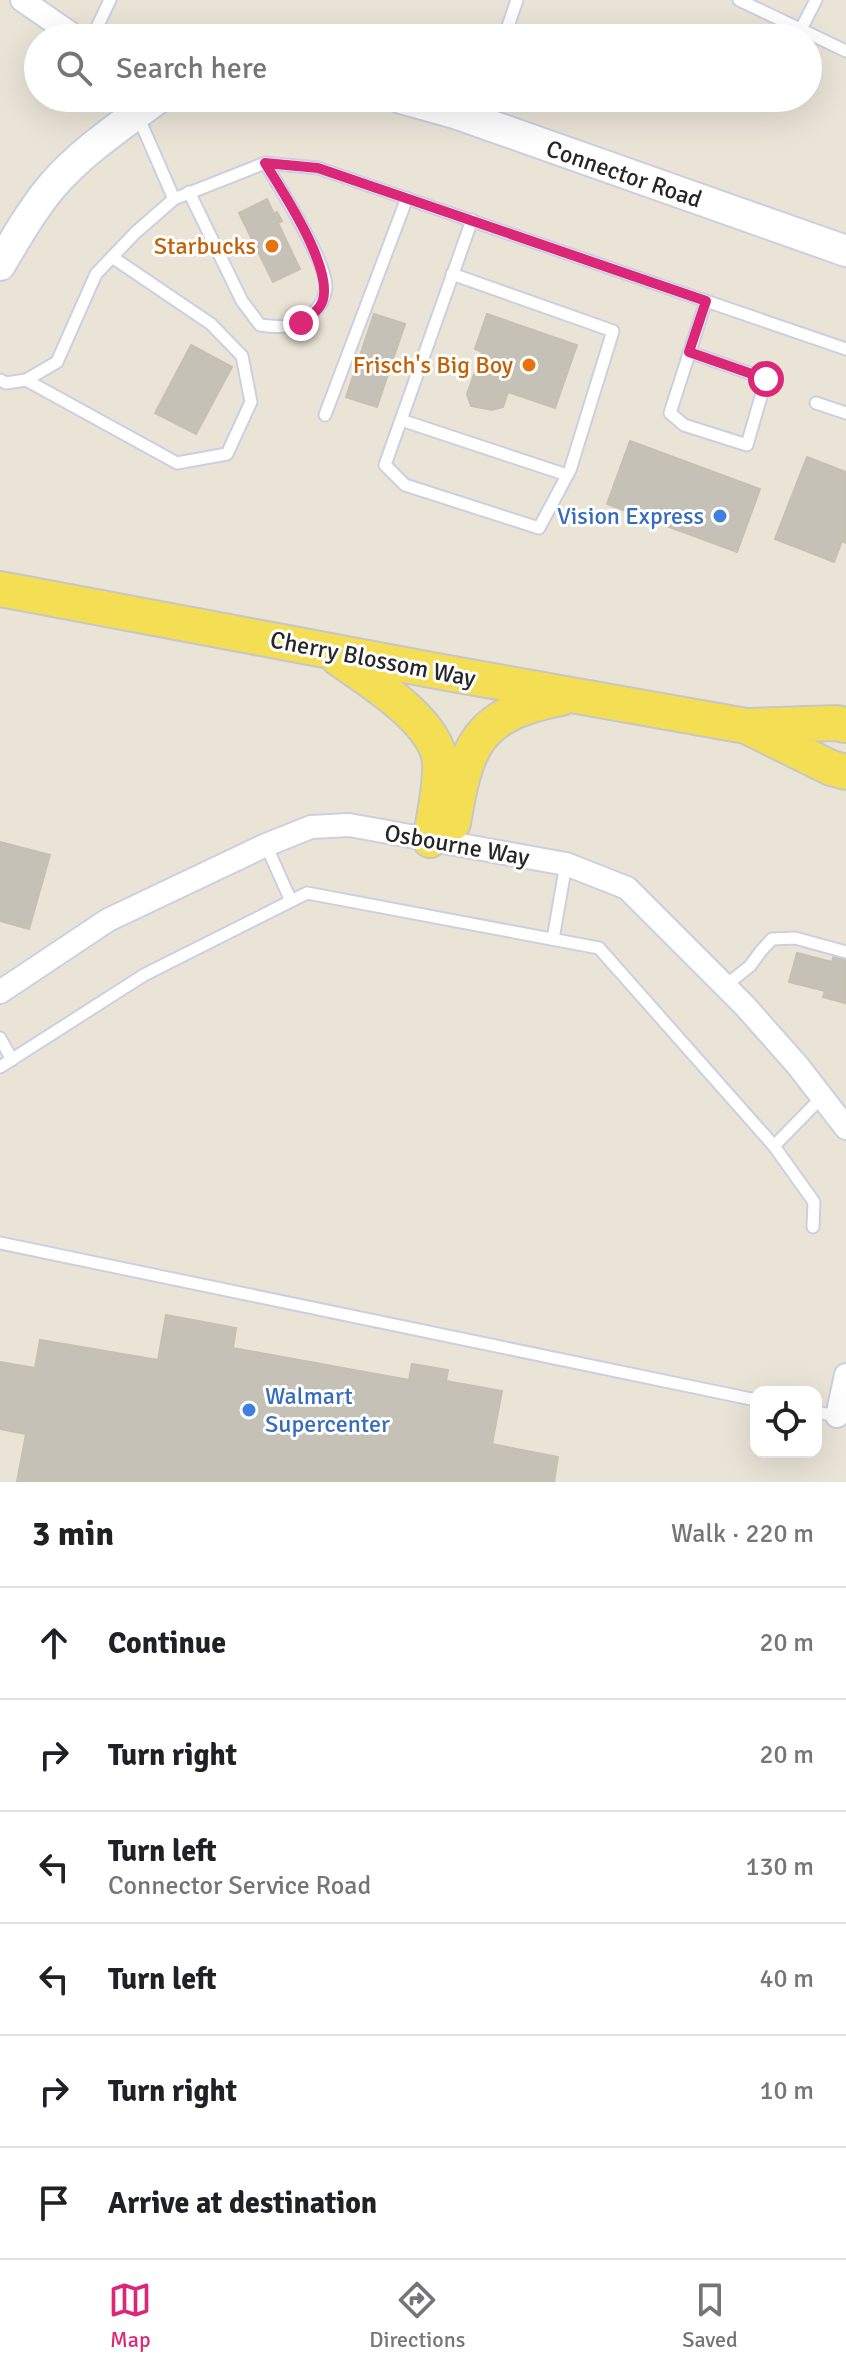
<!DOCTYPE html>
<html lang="en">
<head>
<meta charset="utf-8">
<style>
  :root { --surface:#fff; --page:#f2f2f2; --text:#202124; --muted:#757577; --line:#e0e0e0; --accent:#db2777 }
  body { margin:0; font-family:Signika,sans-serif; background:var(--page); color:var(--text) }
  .controls { position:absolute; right:24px; bottom:24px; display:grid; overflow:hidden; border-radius:16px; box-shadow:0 8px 32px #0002 }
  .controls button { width:72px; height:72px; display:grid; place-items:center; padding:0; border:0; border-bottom:2px solid var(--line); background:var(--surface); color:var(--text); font:40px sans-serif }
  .stop { position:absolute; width:24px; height:24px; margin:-18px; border:6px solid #db2777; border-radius:50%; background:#fff }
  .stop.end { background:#db2777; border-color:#fff; box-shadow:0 2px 8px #0008 }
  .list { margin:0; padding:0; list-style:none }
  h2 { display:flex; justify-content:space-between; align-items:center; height:104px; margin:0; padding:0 32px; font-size:34px }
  h2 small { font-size:26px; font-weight:400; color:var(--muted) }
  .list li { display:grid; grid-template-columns:52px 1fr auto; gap:24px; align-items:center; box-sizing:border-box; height:112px; padding:0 32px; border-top:2px solid var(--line) }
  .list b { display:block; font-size:30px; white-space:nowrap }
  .list p { margin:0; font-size:26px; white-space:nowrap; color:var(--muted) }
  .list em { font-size:26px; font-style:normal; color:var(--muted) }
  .icon { flex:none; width:44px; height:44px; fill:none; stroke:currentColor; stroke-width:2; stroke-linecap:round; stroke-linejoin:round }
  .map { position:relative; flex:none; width:846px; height:1482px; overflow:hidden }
  .search { position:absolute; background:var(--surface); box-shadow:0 8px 32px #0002; left:24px; right:24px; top:24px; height:88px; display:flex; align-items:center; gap:20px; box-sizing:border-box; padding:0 28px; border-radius:44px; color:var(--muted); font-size:30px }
  .sheet { height:776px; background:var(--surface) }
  nav { display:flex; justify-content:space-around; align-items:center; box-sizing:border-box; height:112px; border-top:2px solid var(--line); background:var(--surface); font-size:22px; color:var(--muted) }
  nav a { display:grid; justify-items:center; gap:4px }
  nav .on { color:var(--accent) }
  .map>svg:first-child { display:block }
  .building { fill:#c5c1b7; stroke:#c5c0b2; stroke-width:2 }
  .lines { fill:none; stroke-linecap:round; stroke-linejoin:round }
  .lane-casing { stroke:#cdcfe1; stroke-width:15 }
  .street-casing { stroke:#cdcfe1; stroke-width:26 }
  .secondary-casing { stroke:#cdcfe1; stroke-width:34 }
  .primary-casing { stroke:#c7c7c7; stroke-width:38 }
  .lane { stroke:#fff; stroke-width:11 }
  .street { stroke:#fff; stroke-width:22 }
  .secondary { stroke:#fff; stroke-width:30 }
  .primary { stroke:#f4de53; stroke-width:34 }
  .route { stroke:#db2777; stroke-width:10 }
  .food-dot { fill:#e8710a; stroke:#fff; stroke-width:3 }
  .shop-dot { fill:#3f7fe0; stroke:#fff; stroke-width:3 }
  .labels { text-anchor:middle; stroke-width:6; stroke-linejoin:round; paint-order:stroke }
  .street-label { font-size:24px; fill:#272727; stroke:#fff }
  .food-label { font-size:24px; fill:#c56008; stroke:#fff; text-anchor:end }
  .shop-label { font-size:24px; fill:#366cbe; stroke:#fff; text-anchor:end }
</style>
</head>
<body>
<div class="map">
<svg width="846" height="1482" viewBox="0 0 846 1482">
  <rect width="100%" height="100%" fill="#eae4d7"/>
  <path class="building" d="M267,199L274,214L277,212L282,221L278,223L300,269L273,282L239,213Z
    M374,314L405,324L377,407L346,397Z
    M487,314L577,345L555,408L508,392L503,407L492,410L471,406L467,394L482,352L475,349Z
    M191,345L232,367L196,434L155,413Z
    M630,441L760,489L737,552L607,504Z
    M807,457L846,472V543L842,541L834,562L775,539Z
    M0,842L50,855L29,929L0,921Z
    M797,953L832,962L834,955L846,958L845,1003L823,997L825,991L789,982Z
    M166,1315L236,1328L233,1348L409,1380L412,1364L448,1370L446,1381L502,1391L492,1444L558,1457L554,1482H17L26,1434L0,1429V1362L35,1368L40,1340L158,1360Z"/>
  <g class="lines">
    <defs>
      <path id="lane" d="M739,0L846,51
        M801,29L816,0
        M92,38L110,0
        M504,38L517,0
        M137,114L174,199
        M478,121L485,98
        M189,192L242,301L260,325C281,328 295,328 312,314C320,307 325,298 326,287C326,261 280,188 265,163
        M452,274L613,331L570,470L539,528L405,485L385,465L472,220
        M689,352L766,379L747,445L684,425L670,413L706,301
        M0,380L6,383L26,380L57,362L96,274L135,233L174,199L265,163L318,168L846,349
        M26,380L177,463L227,454L251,402L242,356L211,324L112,257
        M816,403L846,413
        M325,415L407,198
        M401,420L567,475
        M266,845L291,901
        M553,939L566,864
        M725,986L750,966L761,951L772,939L795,938L846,952
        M0,1038L12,1060
        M0,1067L144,975L307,893L599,948L774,1146L814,1202L813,1227
        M774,1146L822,1097
        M0,1243L756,1400
        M816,1412L837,1416"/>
      <path id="street" d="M22,0L77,38
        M0,992L108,920L266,845L311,827L349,825L566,864L627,888L745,1006L798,1066L846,1128
        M837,1416L846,1375"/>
      <path id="secondary" d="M401,98L455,113L846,251
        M0,265C16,238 32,210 52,186C82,151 122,125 158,98"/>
      <path id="primary" d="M0,589L442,672L746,726L836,723L846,725
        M338,658C370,681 425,714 438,752C444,770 434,820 430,840
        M750,728L831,768L846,772
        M453,823C466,745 477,714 561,698"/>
    </defs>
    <use href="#lane" class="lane-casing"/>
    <use href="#street" class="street-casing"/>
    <use href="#secondary" class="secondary-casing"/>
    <use href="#primary" class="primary-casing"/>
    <use href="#lane" class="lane"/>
    <use href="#street" class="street"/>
    <use href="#secondary" class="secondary"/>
    <use href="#primary" class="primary"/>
  </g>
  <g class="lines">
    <path class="route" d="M301,323C307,318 316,313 320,306C340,277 282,191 265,163L318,168L706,301L689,352L766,379"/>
  </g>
  <g class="food-dot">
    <circle cx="272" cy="246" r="8"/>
    <circle cx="529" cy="365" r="8"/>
  </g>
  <g class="shop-dot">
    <circle cx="720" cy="516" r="8"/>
    <circle cx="249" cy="1410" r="8"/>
  </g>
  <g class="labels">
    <g class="street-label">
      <text transform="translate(624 174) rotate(19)" y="8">Connector Road</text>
      <text transform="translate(373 659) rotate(11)" y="8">Cherry Blossom Way</text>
      <text transform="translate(457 845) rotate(10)" y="8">Osbourne Way</text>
    </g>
    <g class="food-label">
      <text x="256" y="254">Starbucks</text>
      <text x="513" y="373">Frisch's Big Boy</text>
    </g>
    <g class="shop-label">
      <text x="704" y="524">Vision Express</text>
      <text x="265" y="1404" text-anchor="start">Walmart<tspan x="265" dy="28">Supercenter</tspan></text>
    </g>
  </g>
</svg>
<div class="controls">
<button><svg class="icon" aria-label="locate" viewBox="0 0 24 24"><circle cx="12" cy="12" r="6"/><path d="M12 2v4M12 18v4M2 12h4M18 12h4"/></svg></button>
</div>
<div class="stop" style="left:766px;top:379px"></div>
<div class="stop end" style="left:301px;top:323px"></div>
<div class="search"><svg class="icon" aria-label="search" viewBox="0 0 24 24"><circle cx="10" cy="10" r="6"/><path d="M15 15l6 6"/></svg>Search here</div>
</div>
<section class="sheet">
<h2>3 min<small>Walk · 220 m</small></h2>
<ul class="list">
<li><svg class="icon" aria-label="ahead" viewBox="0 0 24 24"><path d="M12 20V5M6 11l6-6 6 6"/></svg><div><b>Continue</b></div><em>20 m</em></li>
<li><svg class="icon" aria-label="right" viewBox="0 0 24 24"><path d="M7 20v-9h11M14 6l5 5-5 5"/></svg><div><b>Turn right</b></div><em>20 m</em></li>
<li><svg class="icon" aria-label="left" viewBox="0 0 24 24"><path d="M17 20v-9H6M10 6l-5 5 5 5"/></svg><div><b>Turn left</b><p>Connector Service Road</p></div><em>130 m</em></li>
<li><svg class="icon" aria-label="left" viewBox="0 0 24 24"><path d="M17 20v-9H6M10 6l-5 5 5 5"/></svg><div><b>Turn left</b></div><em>40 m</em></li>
<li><svg class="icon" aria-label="right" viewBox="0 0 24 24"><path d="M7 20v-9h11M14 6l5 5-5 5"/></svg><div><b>Turn right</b></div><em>10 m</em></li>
<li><svg class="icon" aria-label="arrive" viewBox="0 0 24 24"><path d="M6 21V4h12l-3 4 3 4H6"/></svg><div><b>Arrive at destination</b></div></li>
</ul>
</section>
<nav>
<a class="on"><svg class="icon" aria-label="map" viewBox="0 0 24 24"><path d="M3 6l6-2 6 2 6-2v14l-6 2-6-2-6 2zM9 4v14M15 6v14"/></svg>Map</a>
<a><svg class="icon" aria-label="directions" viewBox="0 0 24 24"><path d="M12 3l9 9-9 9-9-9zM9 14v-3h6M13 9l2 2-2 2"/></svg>Directions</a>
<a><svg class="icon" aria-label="saved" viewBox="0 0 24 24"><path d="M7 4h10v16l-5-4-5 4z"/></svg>Saved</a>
</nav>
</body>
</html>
